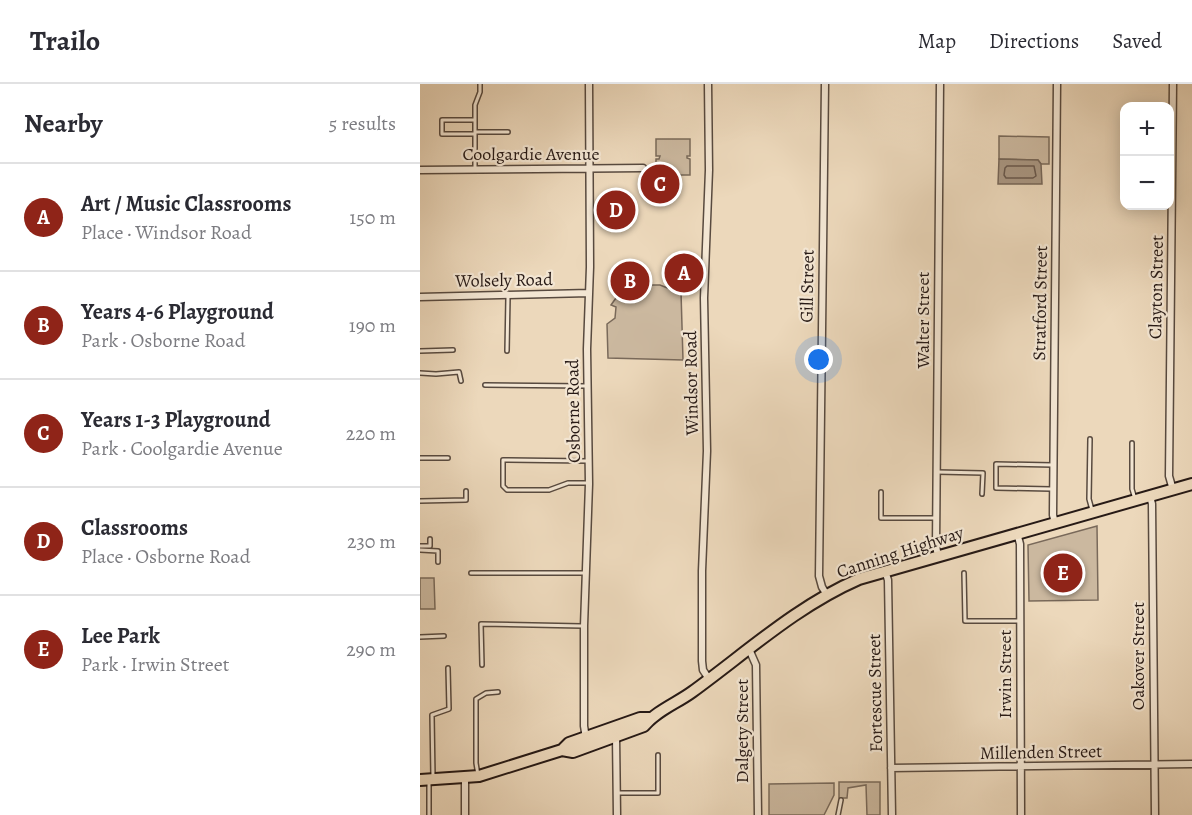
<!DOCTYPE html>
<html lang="en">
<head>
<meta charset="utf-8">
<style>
  :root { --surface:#fff; --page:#f7f7f7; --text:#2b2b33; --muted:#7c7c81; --line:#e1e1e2; --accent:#8f2418 }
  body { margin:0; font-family:Alegreya,serif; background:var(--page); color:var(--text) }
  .controls { position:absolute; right:18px; top:18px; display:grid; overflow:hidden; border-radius:12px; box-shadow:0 3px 15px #0003 }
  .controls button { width:54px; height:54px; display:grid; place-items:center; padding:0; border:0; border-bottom:2px solid var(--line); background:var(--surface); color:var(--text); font:30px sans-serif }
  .you { position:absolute; left:399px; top:276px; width:21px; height:21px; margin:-15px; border:4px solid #fff; border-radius:50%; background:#1a73e8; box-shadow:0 0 0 9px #1a73e833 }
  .badge { display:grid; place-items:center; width:39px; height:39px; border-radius:50%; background:var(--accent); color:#fff; font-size:20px; font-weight:700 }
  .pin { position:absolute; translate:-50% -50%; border:3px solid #fff; box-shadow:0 2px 6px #0006 }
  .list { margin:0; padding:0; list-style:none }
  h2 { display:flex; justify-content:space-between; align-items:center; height:78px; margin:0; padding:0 24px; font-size:26px }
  h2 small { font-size:20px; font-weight:400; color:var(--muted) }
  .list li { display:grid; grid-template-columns:39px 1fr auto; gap:18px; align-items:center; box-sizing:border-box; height:108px; padding:0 24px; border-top:2px solid var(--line) }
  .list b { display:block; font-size:22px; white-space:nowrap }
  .list p { margin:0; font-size:20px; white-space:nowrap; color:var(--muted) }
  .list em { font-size:20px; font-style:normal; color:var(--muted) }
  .map { position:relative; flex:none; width:772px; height:731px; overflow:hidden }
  header { display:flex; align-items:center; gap:36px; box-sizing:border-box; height:84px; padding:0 30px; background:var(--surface); border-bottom:2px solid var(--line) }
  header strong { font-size:28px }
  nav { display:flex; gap:33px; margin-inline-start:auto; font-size:21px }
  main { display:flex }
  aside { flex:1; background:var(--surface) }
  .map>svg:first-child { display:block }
  .green { fill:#cbb89f; stroke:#79695a; stroke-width:1.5 }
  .water { fill:#a99783; stroke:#756557; stroke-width:1.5 }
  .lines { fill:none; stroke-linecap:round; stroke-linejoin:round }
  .shore { stroke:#68584c; stroke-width:1.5 }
  .service-casing { stroke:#584a3f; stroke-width:6 }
  .minor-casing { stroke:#584a3f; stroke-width:9 }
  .trunk-casing { stroke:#271a16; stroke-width:14 }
  .service { stroke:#f3e6d3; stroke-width:3 }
  .minor { stroke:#f3e6d3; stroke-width:6 }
  .trunk { stroke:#ecd8bb; stroke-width:10 }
  .labels { text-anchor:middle; stroke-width:4.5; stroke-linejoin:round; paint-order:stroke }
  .street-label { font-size:18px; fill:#271a16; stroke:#f3e6d3 }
</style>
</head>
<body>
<header>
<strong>Trailo</strong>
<nav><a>Map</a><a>Directions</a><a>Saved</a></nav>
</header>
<main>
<aside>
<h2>Nearby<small>5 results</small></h2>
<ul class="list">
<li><span class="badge">A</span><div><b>Art / Music Classrooms</b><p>Place · Windsor Road</p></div><em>150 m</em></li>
<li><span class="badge">B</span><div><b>Years 4-6 Playground</b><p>Park · Osborne Road</p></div><em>190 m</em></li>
<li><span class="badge">C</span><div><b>Years 1-3 Playground</b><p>Park · Coolgardie Avenue</p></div><em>220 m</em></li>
<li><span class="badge">D</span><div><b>Classrooms</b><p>Place · Osborne Road</p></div><em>230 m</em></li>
<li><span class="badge">E</span><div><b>Lee Park</b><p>Park · Irwin Street</p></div><em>290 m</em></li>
</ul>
</aside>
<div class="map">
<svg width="772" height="731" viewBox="0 0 772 731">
  <rect width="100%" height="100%" fill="#ecd8bb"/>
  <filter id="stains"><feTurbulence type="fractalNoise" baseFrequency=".00333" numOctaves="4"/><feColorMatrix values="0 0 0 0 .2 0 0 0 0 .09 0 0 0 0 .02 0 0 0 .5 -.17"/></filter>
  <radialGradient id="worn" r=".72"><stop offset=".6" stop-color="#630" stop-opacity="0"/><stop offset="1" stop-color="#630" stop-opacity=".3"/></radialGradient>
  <path class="green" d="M579,52L629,53V80H621L618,76L579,75Z
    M236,55H270V72H267V74L270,75V91H236V75H239L240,72H236Z
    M226,201H240L255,207L261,208L263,276L188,274L187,240L195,234L196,223L191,221L196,214L215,210Z
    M677,442L678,516L609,517L608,461Z
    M0,494H14L15,525H0Z
    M419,698H460V731H447L446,701L428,704L427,714H419Z
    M414,699V711L404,731H349V700Z"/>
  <path class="water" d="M579,75L618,76L621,80L622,100H578Z"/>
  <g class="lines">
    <path class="shore" d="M587,82H614L616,92L613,94H586L584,91L585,84Z"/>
    <defs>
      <path id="service" d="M55,48H88
        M55,50H22V36H55
        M55,84V21L60,8V0
        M0,267L33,266
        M87,267L88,213
        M0,289L16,290L39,288L41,297
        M65,301L166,302
        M670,355L669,415L672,426
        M712,359V405L715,415
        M0,374H28
        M167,377L83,376V402L87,406H129L148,399H169
        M517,388L563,389L562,410
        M631,405L576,404V380L633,381
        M461,408V434H515
        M0,417L46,416V407
        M0,462H10V455
        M0,466L18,467V478
        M51,489H166
        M544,489L545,537H600
        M0,553L24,552
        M62,581L61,540L162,542
        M58,691L56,679V615L66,609L78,608
        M13,693L12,631L29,625L28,584
        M9,698V731
        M198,709H238V671
        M418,731L421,716"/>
      <path id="minor" d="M288,0L289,86L284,214L287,367L282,487V577L283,586L289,595
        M405,0L399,492L402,503L407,511
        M0,86L223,84
        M0,213L169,209
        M753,406L749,392L753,0
        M730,412L732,420L735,731
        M635,439L633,431L637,0
        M597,449L600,460L601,731
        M518,472L516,462L520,0
        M465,487L468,496L472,731
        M329,565L336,581L338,731
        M196,652L197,731
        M166,654L164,642V542L169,400L167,265L170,183L169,0
        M471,684L772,680
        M45,694V731"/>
      <path id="trunk" d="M142,666L153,668L224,642C236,627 257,619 272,608C327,568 377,522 439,495L772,400
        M0,696L59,692L142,666L149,659L220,634H230"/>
    </defs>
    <use href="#service" class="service-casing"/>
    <use href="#minor" class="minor-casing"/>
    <use href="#trunk" class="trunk-casing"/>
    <use href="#service" class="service"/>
    <use href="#minor" class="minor"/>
    <use href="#trunk" class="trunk"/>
  </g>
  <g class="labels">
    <g class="street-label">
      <text x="111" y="76">Coolgardie Avenue</text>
      <text transform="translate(84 196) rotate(-1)" y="6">Wolsely Road</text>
      <text transform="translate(387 202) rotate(-89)" y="6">Gill Street</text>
      <text transform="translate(736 203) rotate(-89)" y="6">Clayton Street</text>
      <text transform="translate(620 219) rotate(-89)" y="6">Stratford Street</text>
      <text transform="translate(503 236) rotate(-90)" y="6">Walter Street</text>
      <text transform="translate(271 299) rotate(-91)" y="6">Windsor Road</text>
      <text transform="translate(153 327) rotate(-91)" y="6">Osborne Road</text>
      <text transform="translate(480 468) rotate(-18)" y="6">Canning Highway</text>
      <text transform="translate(718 572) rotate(-90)" y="6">Oakover Street</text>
      <text transform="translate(585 590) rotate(-90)" y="6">Irwin Street</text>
      <text transform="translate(455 609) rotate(-91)" y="6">Fortescue Street</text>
      <text transform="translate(322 647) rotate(-90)" y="6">Dalgety Street</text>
      <text transform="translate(621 668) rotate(-1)" y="6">Millenden Street</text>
    </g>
  </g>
  <rect width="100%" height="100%" filter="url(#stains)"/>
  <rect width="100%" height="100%" fill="url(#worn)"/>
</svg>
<div class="controls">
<button>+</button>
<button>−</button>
</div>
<div class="you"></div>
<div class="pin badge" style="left:264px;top:189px">A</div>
<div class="pin badge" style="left:210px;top:197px">B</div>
<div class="pin badge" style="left:240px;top:100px">C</div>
<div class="pin badge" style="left:196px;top:126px">D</div>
<div class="pin badge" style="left:643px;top:489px">E</div>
</div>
</main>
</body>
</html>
